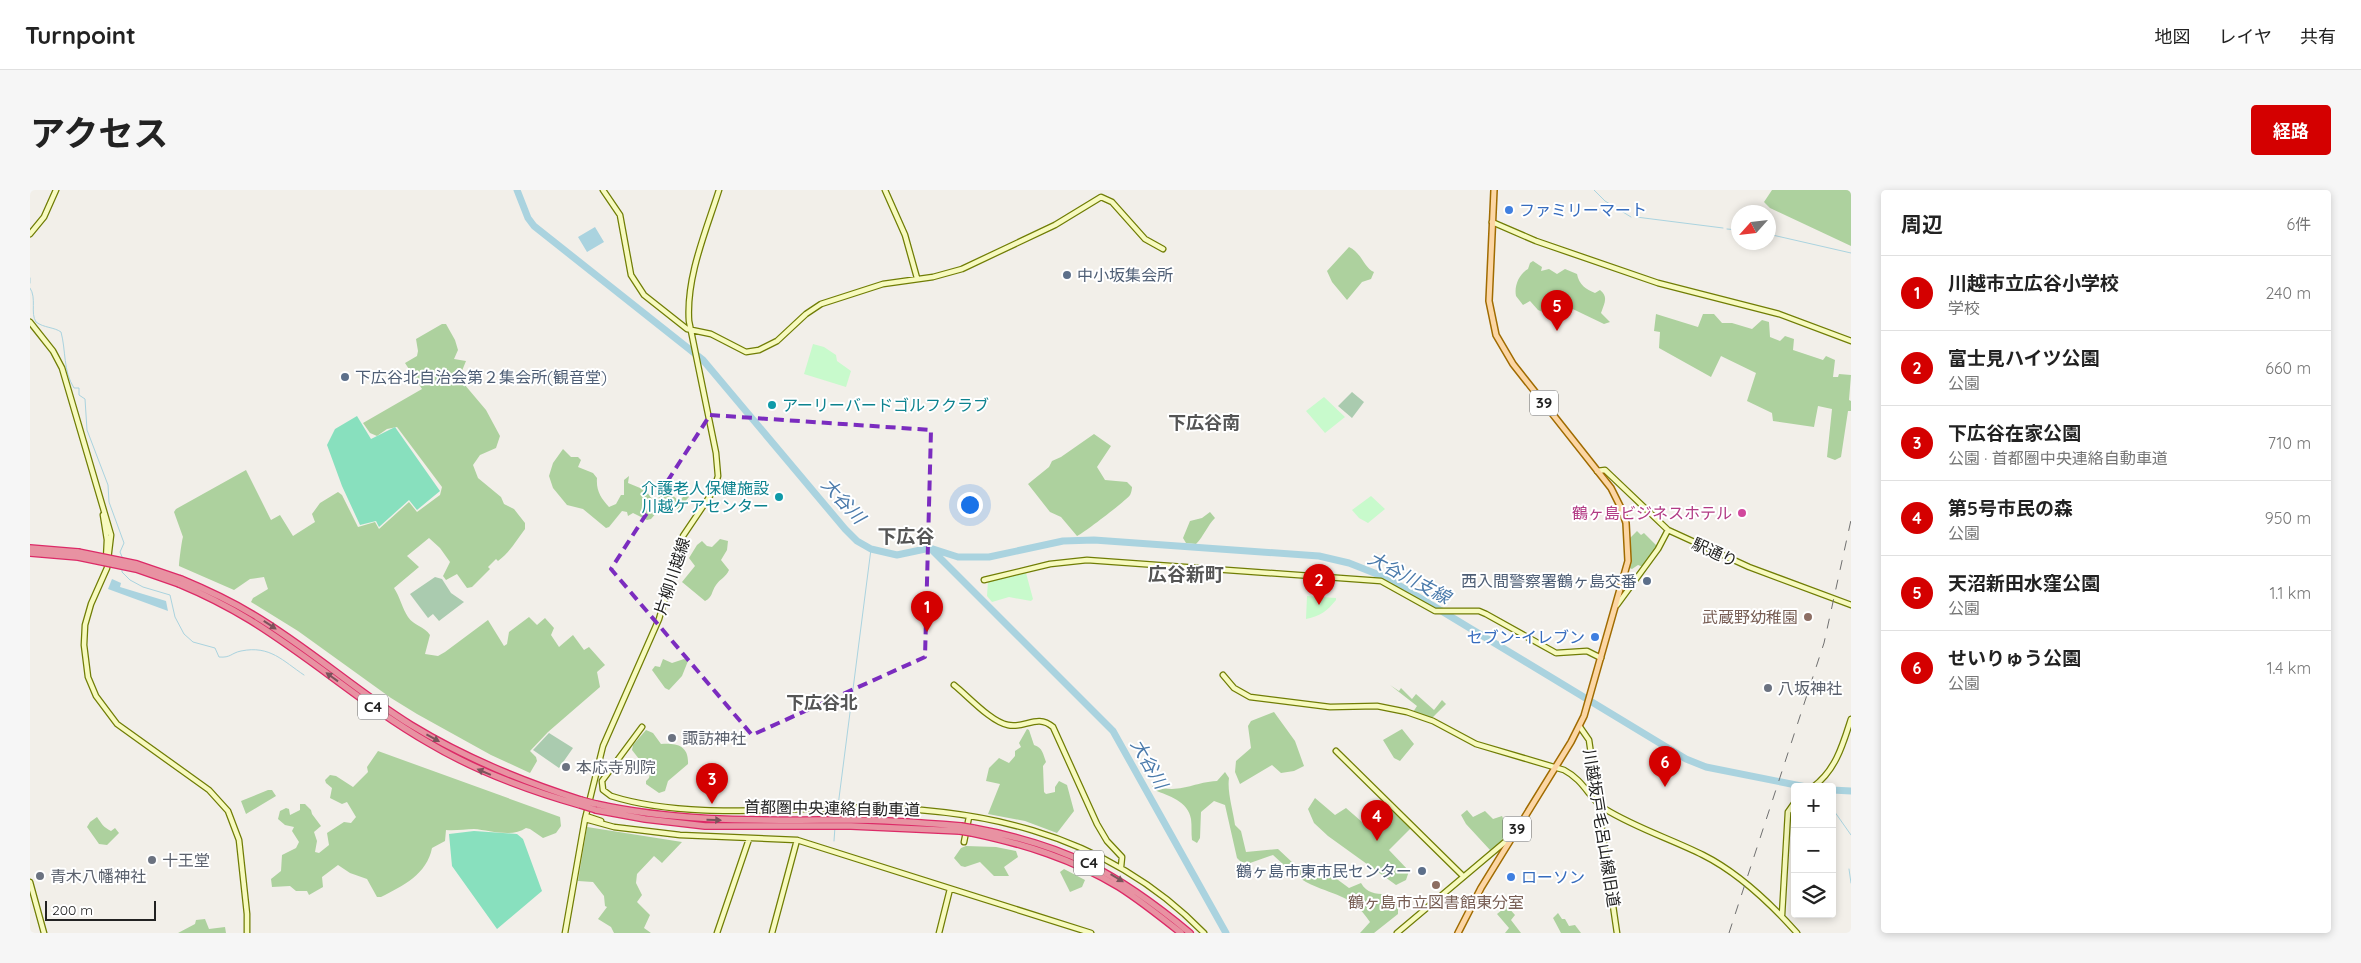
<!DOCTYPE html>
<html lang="ja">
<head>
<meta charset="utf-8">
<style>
  :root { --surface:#fff; --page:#f6f6f6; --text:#222; --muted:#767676; --line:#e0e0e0; --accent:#d40000 }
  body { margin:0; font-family:Quicksand,"Noto Sans JP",sans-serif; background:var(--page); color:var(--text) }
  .controls { position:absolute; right:15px; bottom:15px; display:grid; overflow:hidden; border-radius:5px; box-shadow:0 2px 8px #0003 }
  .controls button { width:45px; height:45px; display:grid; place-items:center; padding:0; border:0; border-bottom:1px solid var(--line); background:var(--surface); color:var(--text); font:25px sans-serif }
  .compass { position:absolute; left:1701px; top:15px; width:45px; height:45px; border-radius:50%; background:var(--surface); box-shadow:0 2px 8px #0003; rotate:243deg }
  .scale { position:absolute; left:15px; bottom:12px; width:111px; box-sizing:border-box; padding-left:5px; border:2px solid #222; border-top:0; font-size:14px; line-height:18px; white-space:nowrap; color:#222; -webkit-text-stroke:4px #fff; paint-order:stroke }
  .you { position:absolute; left:939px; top:314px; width:18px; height:18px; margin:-12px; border:4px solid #fff; border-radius:50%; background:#1a73e8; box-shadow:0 0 0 8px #1a73e833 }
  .badge { display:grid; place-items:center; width:32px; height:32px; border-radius:50%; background:var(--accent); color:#fff; font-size:16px; font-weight:700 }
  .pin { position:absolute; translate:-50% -41px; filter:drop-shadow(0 1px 2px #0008) }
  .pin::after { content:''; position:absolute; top:26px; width:18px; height:15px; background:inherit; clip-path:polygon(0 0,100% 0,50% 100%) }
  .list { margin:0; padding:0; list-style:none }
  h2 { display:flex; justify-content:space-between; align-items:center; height:65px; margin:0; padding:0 20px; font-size:21px }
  h2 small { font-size:16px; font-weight:400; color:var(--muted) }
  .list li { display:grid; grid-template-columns:32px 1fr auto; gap:15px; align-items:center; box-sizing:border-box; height:75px; padding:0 20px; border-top:1px solid var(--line) }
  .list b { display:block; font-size:19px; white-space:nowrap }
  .list p { margin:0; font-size:16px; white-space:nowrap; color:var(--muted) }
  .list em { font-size:16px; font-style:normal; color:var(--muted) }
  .icon { flex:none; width:28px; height:28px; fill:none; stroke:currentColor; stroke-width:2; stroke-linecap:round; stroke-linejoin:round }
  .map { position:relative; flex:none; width:1821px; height:743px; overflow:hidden; border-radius:5px }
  header { display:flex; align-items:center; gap:30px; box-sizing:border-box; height:70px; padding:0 25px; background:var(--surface); border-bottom:1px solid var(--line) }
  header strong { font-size:24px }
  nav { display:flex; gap:28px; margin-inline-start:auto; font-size:18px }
  .intro { display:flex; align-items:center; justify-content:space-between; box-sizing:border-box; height:120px; padding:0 30px }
  h1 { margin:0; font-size:35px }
  .button { padding:12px 22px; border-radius:5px; background:var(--accent); color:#fff; font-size:18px; font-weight:700 }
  main { display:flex; gap:30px; padding:0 30px }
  aside { flex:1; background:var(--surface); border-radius:5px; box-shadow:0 2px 8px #0003 }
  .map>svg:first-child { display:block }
  .forest { fill:#add19e }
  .cemetery { fill:#aacbaf }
  .park { fill:#c8facc }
  .pitch { fill:#88e0be }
  .water { fill:#aad3df }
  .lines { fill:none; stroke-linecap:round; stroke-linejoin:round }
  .stream { stroke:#aad3df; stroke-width:1 }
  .river { stroke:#aad3df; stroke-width:7 }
  .secondary-casing { stroke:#707d05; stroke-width:7 }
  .primary-casing { stroke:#a06b00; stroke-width:8 }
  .highway-casing { stroke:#dc2a67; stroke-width:8 }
  .secondary { stroke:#f7fabf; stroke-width:4.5 }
  .primary { stroke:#fcd6a4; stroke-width:5 }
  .highway { stroke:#e892a2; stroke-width:5.5 }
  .rail { stroke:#707070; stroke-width:1; stroke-dasharray:10 10; stroke-linecap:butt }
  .highway-bridge-casing { stroke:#dc2a67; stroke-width:8; stroke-linecap:butt }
  .highway-bridge { stroke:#e892a2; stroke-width:5.5 }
  .oneway { fill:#7b545c }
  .marked { fill:none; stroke:#7b2cbf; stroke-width:4; stroke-dasharray:10 6; stroke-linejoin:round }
  .shop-dot { fill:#3f7fe0; stroke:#fff; stroke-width:2 }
  .service-dot { fill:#5c6f8a; stroke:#fff; stroke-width:2 }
  .culture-dot { fill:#0f9aa8; stroke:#fff; stroke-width:2 }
  .hotel-dot { fill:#d1479c; stroke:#fff; stroke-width:2 }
  .education-dot { fill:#8d6e63; stroke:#fff; stroke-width:2 }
  .worship-dot { fill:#6b7280; stroke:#fff; stroke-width:2 }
  .labels { text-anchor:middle; stroke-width:4; stroke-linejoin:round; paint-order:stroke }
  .shield { fill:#fff; stroke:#646464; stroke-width:1 }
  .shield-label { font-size:15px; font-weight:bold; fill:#222 }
  .shop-label { font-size:16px; fill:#366cbe; stroke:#fff; text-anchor:start }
  .service-label { font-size:16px; fill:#4e5e75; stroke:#fff; text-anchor:start }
  .culture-label { font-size:16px; fill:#0d838f; stroke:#fff; text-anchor:start }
  .hotel-label { font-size:16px; fill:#b23c85; stroke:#fff; text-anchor:end }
  .street-label { font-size:16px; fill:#222; stroke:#fff }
  .education-label { font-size:16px; fill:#785e54; stroke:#fff; text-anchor:end }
  .worship-label { font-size:16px; fill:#5b616d; stroke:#fff; text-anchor:start }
  .neighbourhood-label { font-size:18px; font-weight:bold; fill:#555; stroke:#fff }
  .water-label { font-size:18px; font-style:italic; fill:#4a7aab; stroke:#fff }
  .quarter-label { font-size:19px; font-weight:bold; fill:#555; stroke:#fff }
</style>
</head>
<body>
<header>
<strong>Turnpoint</strong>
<nav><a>地図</a><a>レイヤ</a><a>共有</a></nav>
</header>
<div class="intro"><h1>アクセス</h1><a class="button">経路</a></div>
<main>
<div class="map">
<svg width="1821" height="743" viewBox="0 0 1821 743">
  <rect width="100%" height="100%" fill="#f2efe9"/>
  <path class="forest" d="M1742,0H1821V56L1740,18L1734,12Z
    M1319,57C1332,63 1334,78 1344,82L1341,89L1332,92L1317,110L1302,92L1297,81Z
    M1503,71L1512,77L1511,81L1519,79L1527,84L1535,79L1547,84C1549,95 1556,99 1565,103L1570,100C1579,107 1574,114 1571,123L1580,132L1574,134L1524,110L1515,123L1508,120L1500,111L1493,115L1486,106C1484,96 1489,84 1498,79L1500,73Z
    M1626,124L1668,137L1673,124H1684L1692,133H1702L1722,139L1732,130L1739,132L1740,147L1750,151L1755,146L1764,149L1763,160L1793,170L1796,166L1805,170L1803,187H1808L1809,184L1821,185L1819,210L1821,211V221H1818L1811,267L1805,270L1797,267L1802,219L1788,216L1784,237L1743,231L1742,223L1717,211L1726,183L1691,166L1681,187L1629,158L1630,142L1624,141Z
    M412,134H416L425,150L428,160L424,169L436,171L429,188L456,220L470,246L466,258L450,265L443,275L448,288L471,307L474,314L484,319L495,333V339C486,351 480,362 468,371L466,369L458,377L460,379L442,397L437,398L427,384L416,390L413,386L420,372L410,358L399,348L377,366L389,377L364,398C370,407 372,418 378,427C384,436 394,436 400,445L395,464L408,466L415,462L458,430L474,456L477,454L479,442L499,427L507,435L515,428L524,438L521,445L529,457L543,445L554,460L559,457L575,475L567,482L570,497L518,542L500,561L506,567L507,571L500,583L461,565L387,524L361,508L268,441L221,412L223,408L238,399L234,387L220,389L204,400L149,376C149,372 152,349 153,347L144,322L146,319L216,280L241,330L250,325L263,346L285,332L282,324L290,313L308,302L312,305L328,337L345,332L349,339L379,312L387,322L410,305L412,297L367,237L357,239L347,246L340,243L333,233L392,199L375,173L387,166L388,161L386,149Z
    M1064,244L1081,256L1067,277L1075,290L1097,292L1102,297C1102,299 1101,304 1100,305C1097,310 1051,345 1047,346L1031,327L1020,322L998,294L1019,277L1022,271L1031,267Z
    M533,259L541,267H548L551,270L548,277L563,283L567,288C566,301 571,308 579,317L586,314L591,305H594V290L599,286L598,293L615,300L624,311L628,310L632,297L639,295L643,300L640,303L649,311L656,304L659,307L648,319L634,314L621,329L617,330L603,323L598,326L597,322L592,321L579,337L576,338L553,319L537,315L523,298L519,286L523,273Z
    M1180,322L1185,328C1177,336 1174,346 1166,354L1156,353L1153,348L1160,331L1172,328Z
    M1607,341L1611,345L1614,343L1628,357L1613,377L1608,375L1602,379L1599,378L1600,348Z
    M690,349L698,351L697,360L691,370L699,380C696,387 690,389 686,395C681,402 683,407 675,411L652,392L665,376L659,368L667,355L672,351L677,356L682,357Z
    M633,469L642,473L654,469L658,471L652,486L639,500L635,498L622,480L625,476L630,477Z
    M1360,495L1369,501L1371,498L1382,509L1386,504L1404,520L1412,510L1416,514L1402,528L1383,522L1387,516Z
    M1244,522L1265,551L1274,576L1264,581L1251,583L1242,575L1210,594L1205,582L1206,571L1221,558L1218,536L1221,531Z
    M997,539L999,540L1004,555C1013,558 1013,564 1016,572L1013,576L1014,602L1016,604L1025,602V597L1029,591L1037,595L1044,621L1027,643L995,631L958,624L970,594L956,591L959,578L969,568L979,573L985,566V561L991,557L989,553Z
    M1372,539L1384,554L1370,571L1364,568L1353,550Z
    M616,540L623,543L631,554C646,553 659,555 658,574L638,591L635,601L629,603L616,594V591L619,588L621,579L618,573L609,569L602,560L603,555Z
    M348,561L530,627L531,636L526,643L513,648L500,639L496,638C482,648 459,640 444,639C435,639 425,641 416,640L415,651L402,658C397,684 373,696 351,707H347L337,689L320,683L308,675L292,687L293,697L279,705L277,701H266L260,696L242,697L241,689L251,681L252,665L266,658L269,652L262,641L264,637L255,635L248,629L250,621L256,618L259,619L260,625L270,620V614H275L281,620L282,624L291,636L284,642L287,651L285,662L289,663L299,655L297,643L314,632L321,633L326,627L317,612L312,614L300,608L302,598L296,593L295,590L300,585L306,586L323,597L338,582L337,577Z
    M1195,582L1199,588C1197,602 1203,620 1205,635L1211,641L1216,662L1248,659L1278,687L1300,684L1319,698L1331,693C1338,705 1348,704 1361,704L1368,716V724L1344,743H1330L1340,732C1321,703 1303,706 1276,692C1264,685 1253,674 1243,665L1220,673L1211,672L1207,668L1195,615L1184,611L1171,622L1170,648L1167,653L1162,650C1161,643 1162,636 1161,629C1158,611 1139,606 1124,600L1122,596C1153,604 1159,593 1187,591Z
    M238,600H242L246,606L216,624L211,611Z
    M1285,608L1305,625L1316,618L1339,638L1360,619L1381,638L1359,660L1379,681L1376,690L1366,695L1298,646L1284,633L1278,619Z
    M1437,620L1443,627L1455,621L1463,629L1472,626L1479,642L1467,656L1460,660L1436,634L1431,625Z
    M67,627C72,634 73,637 81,641L85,638L89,643L77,655L69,654L57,637L60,632Z
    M557,637L652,652L632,673L624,666L607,684L606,693L612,705L607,712L620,725L614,738L621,743H584L581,737L568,729L577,717L575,716L574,706L563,692L548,691Z
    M936,656L966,657L986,661L988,667L974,677L979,686H964L950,672L935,677L931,676L924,668L931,658Z
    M1034,679L1055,690L1052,697L1040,702L1030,682Z
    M1477,716L1485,725L1481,730L1491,743H1475L1479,738L1467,724Z
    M1528,723L1532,729H1535L1539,736L1545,735L1551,743H1531L1523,728Z
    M175,729L179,739L195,737L196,743H148L165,734L166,730Z"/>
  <path class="cemetery" d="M1322,202L1334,212L1322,228L1308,216Z
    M405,387L412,389L421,403L434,412L409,431L403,424L398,428L380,404Z
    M519,543L543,558L529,578L503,560Z"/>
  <path class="park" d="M783,154L794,157L806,165L807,171L821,181L816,197L774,184Z
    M1294,207L1315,227L1295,243L1276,221Z
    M1341,306L1355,319L1338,333L1329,328L1322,320Z
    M996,383L1003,409L1001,411L979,407L962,412L957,406L958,391Z
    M1277,406L1306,408V410C1297,421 1291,426 1276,429Z"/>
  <path class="pitch" d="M327,226L341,249L365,237L410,301L387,320L379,310L349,337L346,331L330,335L312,296L297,255L305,239Z
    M444,641L487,644L493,649L512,701L467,739L422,676L419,644Z"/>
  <path class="water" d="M565,37L574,52L557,62L548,47Z
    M82,389L91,393L90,397L136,411L138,421L78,399Z"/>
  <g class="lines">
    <path class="stream" d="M1564,0L1575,11L1601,27
      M1606,27L1693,38
      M1697,39L1708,40
      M1738,44L1821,63
      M0,88V93
      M0,98C7,108 0,123 6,132C14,138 24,137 31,142C36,160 33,181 44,198H49V205L55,209L57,240L78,295L79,312L94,353L90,362L93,369
      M92,377V382L100,390L113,397L140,405L145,427L154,444L163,452L185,458L189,467C201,468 201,463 211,461C240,455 253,471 274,485
      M808,616L841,359
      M1802,618L1821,645
      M807,628L808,620
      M804,651L805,637
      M1819,679L1821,693"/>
    <path class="river" d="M487,0L498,28L504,36L673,170L815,339L827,351L841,359L867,365L900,358L928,367H959L1033,351L1064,350L1289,366L1319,373L1357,388L1656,569L1676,577L1776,597
      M900,358L1083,541L1196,743
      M1802,600L1821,601"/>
    <defs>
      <path id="secondary" d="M573,0L590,25L601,85L614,105L657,139L681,144L716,162L729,160L747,151L776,124L791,114L853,94L903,87L932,79L1025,35L1071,7L1082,12L1115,49L1133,59
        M855,0L875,45L887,88
        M1462,32L1506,51L1628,93L1749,124L1821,151
        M0,44L14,27L26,0
        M0,132L23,161L32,178L81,345L77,378L61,414L55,435L54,455L58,487L66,506L87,534L179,600L198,621L209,650L217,724V743
        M1567,281L1575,280L1638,340L1719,377L1821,415
        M73,325L77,350L76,370
        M954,390L1020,374L1057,370L1351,391L1405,421H1449L1456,424L1526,463L1557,461L1571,468
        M1587,415L1628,359L1638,340
        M1193,485L1204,498L1220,507L1300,517L1347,516L1377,522L1403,531L1446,554L1534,580C1555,591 1559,609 1575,619C1606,638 1641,649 1673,665C1707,682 1742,715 1767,743
        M924,495C938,506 961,532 978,535C995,539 1007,523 1023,537L1067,634L1077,651L1092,667L1091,677
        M612,537L572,591L573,600L581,606C647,627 733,620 802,618C941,614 1074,640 1174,743
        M1550,537L1559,550L1587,743
        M1306,561L1432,685
        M1783,597C1806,580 1813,554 1821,529
        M556,626L571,631
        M555,629L584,637L650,645L767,650
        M934,652L939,627
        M0,692L14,743
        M1752,725L1758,622L1765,612
        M535,743L555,629L573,556L629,429L653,346L684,300L688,286L686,263L659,131C656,87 676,41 689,0
        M687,743L719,649
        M742,743L767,650L1061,743
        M909,743L920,699
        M1367,743L1482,646"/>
      <path id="primary" d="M1428,743L1451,698L1541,552L1554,526L1598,371L1596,333L1591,318L1581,298L1483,174L1466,145L1459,111L1464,0"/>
      <path id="highway" d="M0,358L48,362
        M0,363L48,367
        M151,389C175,399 199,410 222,424C278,457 326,501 381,535C435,568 491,591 551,610
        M149,394C173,404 197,416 220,430C282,468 336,517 399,553C446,581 497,600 550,615
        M566,614C651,633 735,630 821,630C858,630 895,633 931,636
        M566,620L615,629L675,636H821L930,641
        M943,638C1036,655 1088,683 1160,743
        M942,643C994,654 1043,669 1089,697C1111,711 1131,727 1151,743"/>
    </defs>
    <use href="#secondary" class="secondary-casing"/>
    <use href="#primary" class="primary-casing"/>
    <use href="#highway" class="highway-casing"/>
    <use href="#secondary" class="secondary"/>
    <use href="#primary" class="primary"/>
    <use href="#highway" class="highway"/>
    <path class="rail" d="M1699,743L1794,453L1821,330"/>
    <defs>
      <path id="highway-bridge" d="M48,362L107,374L151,389
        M48,367L106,379L149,394
        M551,610L566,614
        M550,615L566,620
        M931,636L943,638
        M930,641L942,643"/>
    </defs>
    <use href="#highway-bridge" class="highway-bridge-casing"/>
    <use href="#highway-bridge" class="highway-bridge"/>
  </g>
  <defs><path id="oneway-solid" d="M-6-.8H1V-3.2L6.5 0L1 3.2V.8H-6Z" transform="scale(1.25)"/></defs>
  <g class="oneway">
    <use href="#oneway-solid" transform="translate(240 435) rotate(33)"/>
    <use href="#oneway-solid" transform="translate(302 487) rotate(-144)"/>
    <use href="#oneway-solid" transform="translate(403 548) rotate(29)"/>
    <use href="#oneway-solid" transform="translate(454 582) rotate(-157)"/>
    <use href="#oneway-solid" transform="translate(684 630) rotate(2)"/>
    <use href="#oneway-solid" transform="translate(1087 688) rotate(31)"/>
  </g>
  <path class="marked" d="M680,225L901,240L895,467L722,545L581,379Z"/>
  <g class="shop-dot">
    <circle cx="1479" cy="20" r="5"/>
    <circle cx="1565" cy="447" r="5"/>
    <circle cx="1481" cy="687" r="5"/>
  </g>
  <g class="service-dot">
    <circle cx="1037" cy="85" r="5"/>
    <circle cx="315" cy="187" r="5"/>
    <circle cx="1617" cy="391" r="5"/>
    <circle cx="1392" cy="681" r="5"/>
  </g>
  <g class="culture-dot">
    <circle cx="742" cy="215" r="5"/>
    <circle cx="749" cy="307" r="5"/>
  </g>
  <circle class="hotel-dot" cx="1712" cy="323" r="5"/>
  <g class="education-dot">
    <circle cx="1778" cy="427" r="5"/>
    <circle cx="1406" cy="695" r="5"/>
  </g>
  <g class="worship-dot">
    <circle cx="1738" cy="498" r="5"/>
    <circle cx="642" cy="548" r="5"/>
    <circle cx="536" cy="577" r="5"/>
    <circle cx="122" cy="670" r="5"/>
    <circle cx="10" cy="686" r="5"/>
  </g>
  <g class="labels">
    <g class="shield">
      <rect x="1500" y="200.5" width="28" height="25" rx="4"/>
      <rect x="328" y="504.5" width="30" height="25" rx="4"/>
      <rect x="1473" y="626.5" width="28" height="25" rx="4"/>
      <rect x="1044" y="660.5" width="30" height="25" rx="4"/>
    </g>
    <g class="shield-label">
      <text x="1514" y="218">39</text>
      <text x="343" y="522">C4</text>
      <text x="1487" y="644">39</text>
      <text x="1059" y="678">C4</text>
    </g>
    <g class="shop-label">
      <text x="1489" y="26">ファミリーマート</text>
      <text x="1555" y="453" text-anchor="end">セブン-イレブン</text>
      <text x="1491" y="693">ローソン</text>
    </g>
    <g class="service-label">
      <text x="1047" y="91">中小坂集会所</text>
      <text x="325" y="193">下広谷北自治会第２集会所(観音堂)</text>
      <text x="1607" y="397" text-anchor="end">西入間警察署鶴ヶ島交番</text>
      <text x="1382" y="687" text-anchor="end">鶴ヶ島市東市民センター</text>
    </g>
    <g class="culture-label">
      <text x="752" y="221">アーリーバードゴルフクラブ</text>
      <text x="739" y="304" text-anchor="end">介護老人保健施設<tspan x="739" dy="18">川越ケアセンター</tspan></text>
    </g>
    <g class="hotel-label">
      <text x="1702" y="329">鶴ヶ島ビジネスホテル</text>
    </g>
    <g class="street-label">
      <text transform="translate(1685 362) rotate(24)" y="6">駅通り</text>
      <text transform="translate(642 386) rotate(-72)" y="6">片柳川越線</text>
      <text transform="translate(802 618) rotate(1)" y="6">首都圏中央連絡自動車道</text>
      <text transform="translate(1572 638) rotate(81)" y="6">川越坂戸毛呂山線旧道</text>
    </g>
    <g class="education-label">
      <text x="1768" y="433">武蔵野幼稚園</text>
      <text x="1406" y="718" text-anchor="middle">鶴ヶ島市立図書館東分室</text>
    </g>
    <g class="worship-label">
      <text x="1748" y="504">八坂神社</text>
      <text x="652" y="554">諏訪神社</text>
      <text x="546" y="583">本応寺別院</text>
      <text x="132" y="676">十王堂</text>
      <text x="20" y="692">青木八幡神社</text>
    </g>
    <g class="neighbourhood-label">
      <text x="1174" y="239">下広谷南</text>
      <text x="792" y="519">下広谷北</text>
    </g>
    <g class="water-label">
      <text transform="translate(813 311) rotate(47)" y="6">大谷川</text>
      <text transform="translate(1379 388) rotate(28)" y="6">大谷川支線</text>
      <text transform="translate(1119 574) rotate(60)" y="6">大谷川</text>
    </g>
    <g class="quarter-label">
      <text x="876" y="353">下広谷</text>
      <text x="1156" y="391">広谷新町</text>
    </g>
  </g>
</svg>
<div class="controls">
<button>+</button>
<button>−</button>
<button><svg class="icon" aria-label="layers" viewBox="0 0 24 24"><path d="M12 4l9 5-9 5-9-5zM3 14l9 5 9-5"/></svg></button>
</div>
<svg class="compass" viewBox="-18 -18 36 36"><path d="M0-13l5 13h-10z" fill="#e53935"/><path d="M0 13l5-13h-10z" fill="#767676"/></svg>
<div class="scale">200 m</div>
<div class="you"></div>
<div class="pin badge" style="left:897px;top:442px">1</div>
<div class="pin badge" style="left:1289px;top:415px">2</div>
<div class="pin badge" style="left:682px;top:614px">3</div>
<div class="pin badge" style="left:1347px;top:651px">4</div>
<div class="pin badge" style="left:1527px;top:141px">5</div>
<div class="pin badge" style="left:1635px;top:597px">6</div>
</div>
<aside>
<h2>周辺<small>6件</small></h2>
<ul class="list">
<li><span class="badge">1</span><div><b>川越市立広谷小学校</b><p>学校</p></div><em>240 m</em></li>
<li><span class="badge">2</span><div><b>富士見ハイツ公園</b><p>公園</p></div><em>660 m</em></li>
<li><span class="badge">3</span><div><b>下広谷在家公園</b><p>公園 · 首都圏中央連絡自動車道</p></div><em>710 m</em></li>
<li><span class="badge">4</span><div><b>第5号市民の森</b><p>公園</p></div><em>950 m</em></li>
<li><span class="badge">5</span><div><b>天沼新田水窪公園</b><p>公園</p></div><em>1.1 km</em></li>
<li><span class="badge">6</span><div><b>せいりゅう公園</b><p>公園</p></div><em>1.4 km</em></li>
</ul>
</aside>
</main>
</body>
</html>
